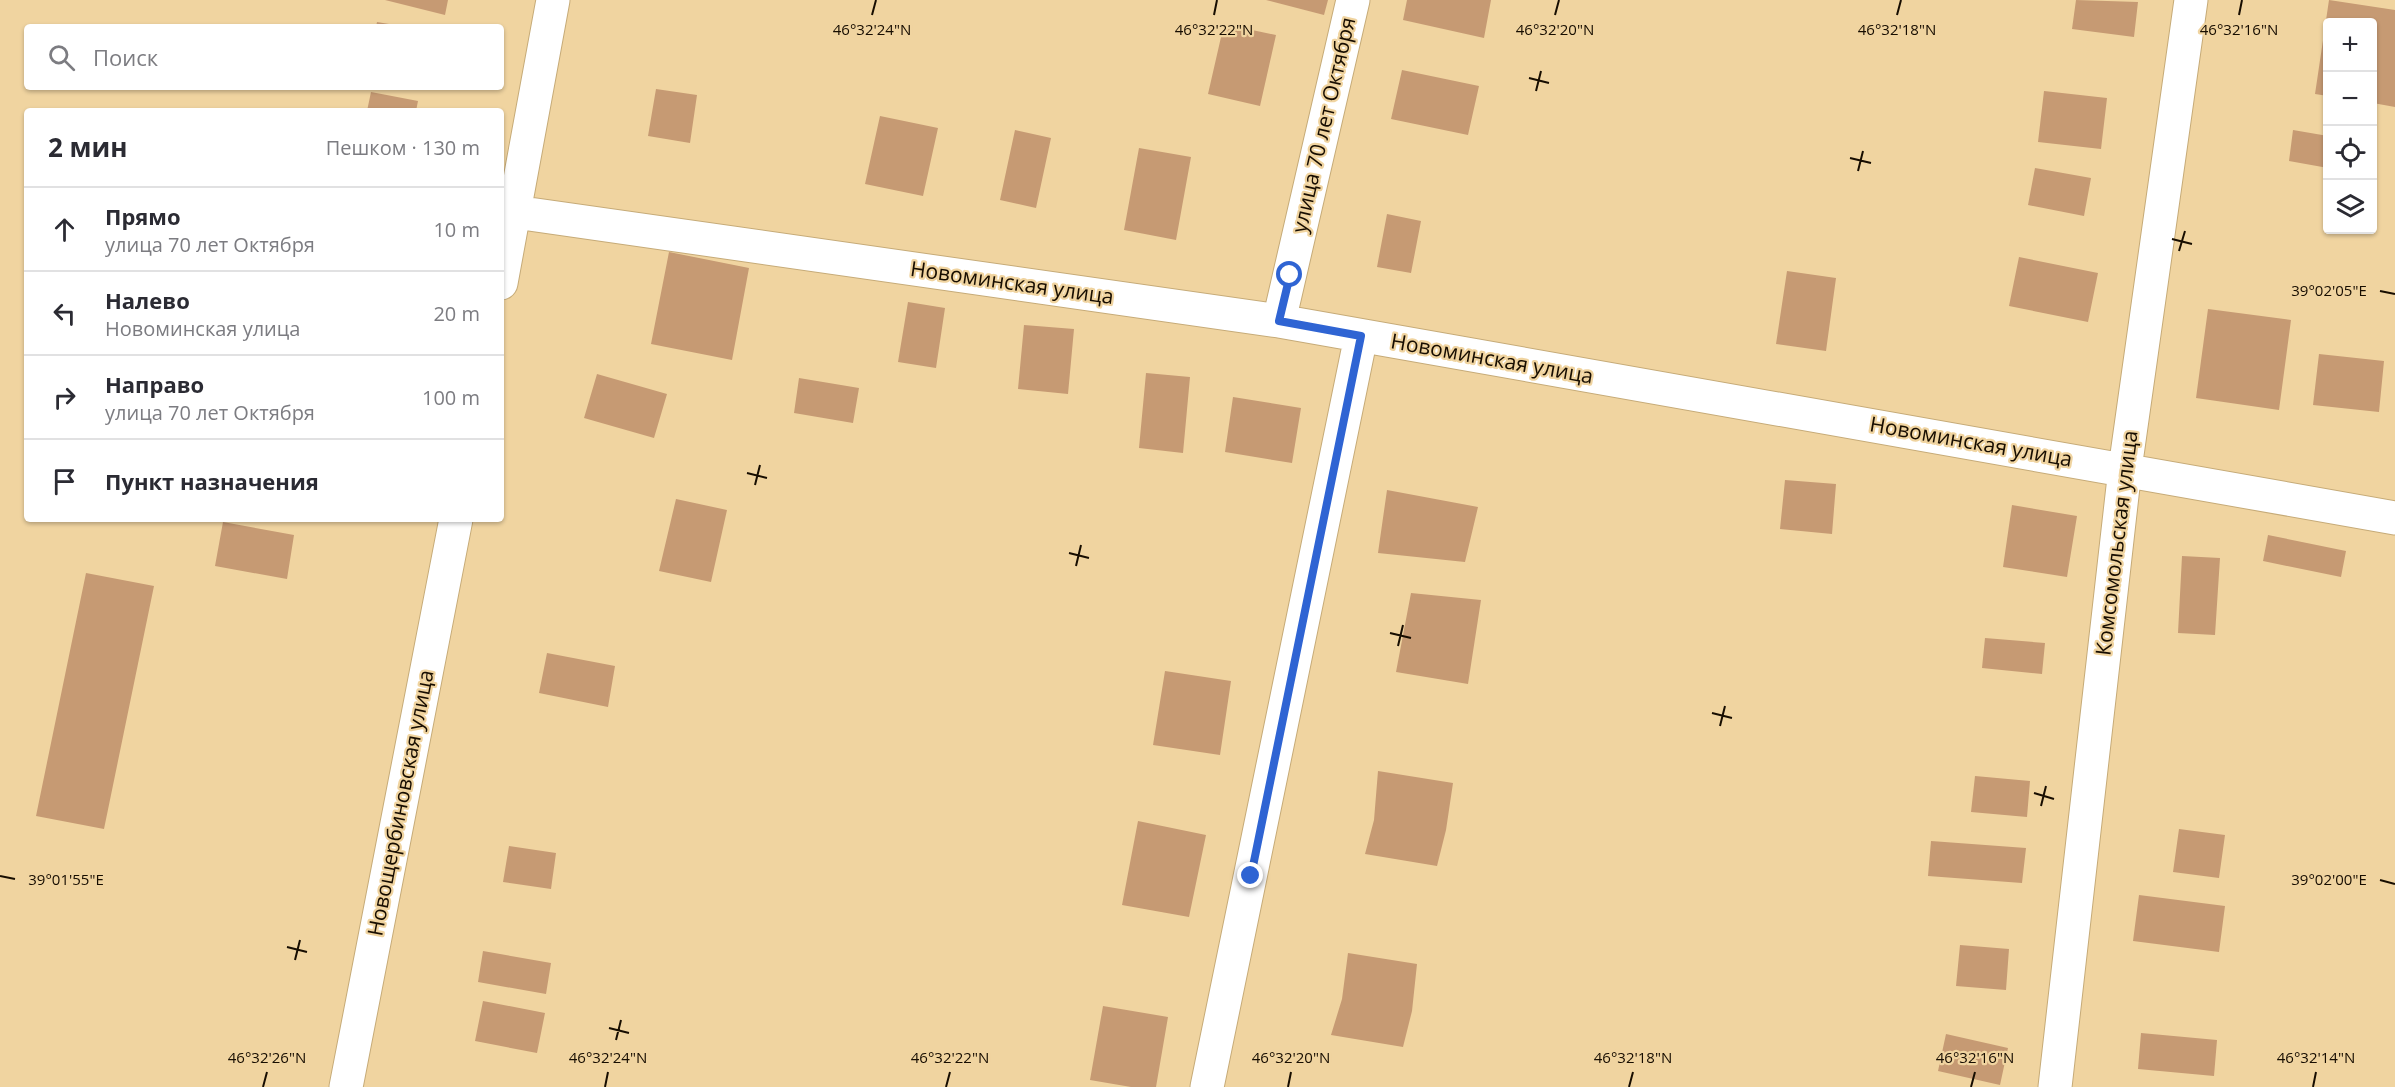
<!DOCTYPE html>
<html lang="ru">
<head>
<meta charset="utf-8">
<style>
  :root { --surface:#fff; --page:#f2f2f3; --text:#2b2b33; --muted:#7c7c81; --line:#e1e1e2 }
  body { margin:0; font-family:"Open Sans",sans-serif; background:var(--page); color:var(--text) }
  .controls { position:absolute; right:18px; top:18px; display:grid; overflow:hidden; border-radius:6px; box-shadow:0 2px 4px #0004 }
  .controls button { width:54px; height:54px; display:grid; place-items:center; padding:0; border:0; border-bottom:2px solid var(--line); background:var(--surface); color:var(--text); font:30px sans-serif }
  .stop { position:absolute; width:18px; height:18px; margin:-14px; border:4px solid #2f64d3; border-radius:50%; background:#fff }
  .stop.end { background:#2f64d3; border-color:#fff; box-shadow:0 2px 6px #0008 }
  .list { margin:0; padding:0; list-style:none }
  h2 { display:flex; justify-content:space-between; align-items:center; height:78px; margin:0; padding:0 24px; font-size:26px }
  h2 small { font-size:20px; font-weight:400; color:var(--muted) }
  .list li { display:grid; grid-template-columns:39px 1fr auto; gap:18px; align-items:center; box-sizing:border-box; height:84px; padding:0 24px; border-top:2px solid var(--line) }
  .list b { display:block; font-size:22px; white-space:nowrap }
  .list p { margin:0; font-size:20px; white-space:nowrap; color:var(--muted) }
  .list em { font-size:20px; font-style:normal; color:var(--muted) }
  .icon { flex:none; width:33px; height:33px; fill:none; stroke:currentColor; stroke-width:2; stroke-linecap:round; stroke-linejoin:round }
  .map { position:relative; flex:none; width:2395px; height:1087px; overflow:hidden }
  .search { position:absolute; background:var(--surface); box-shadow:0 2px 4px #0004; left:24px; top:24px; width:480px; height:66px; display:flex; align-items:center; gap:15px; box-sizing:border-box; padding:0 21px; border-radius:6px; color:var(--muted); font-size:22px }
  .panel { position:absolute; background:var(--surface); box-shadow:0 2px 4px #0004; left:24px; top:108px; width:480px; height:414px; border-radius:6px }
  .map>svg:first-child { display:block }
  .building { fill:#c69a73 }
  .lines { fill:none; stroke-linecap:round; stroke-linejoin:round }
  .minor-casing { stroke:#c6ab78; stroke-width:35 }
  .minor { stroke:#fff; stroke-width:33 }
  .route { stroke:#2f64d3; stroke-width:8 }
  .ticks { fill:none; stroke:#170d00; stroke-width:2 }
  .labels { text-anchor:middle; stroke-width:4.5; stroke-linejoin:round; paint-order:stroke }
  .street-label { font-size:21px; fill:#170d00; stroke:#f0d4a0 }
  .ticks-label { font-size:15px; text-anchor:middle; fill:#170d00; stroke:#f0d4a0; stroke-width:4.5; stroke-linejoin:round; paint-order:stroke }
</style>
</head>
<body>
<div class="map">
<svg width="2395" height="1087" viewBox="0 0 2395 1087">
  <rect width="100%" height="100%" fill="#f0d4a0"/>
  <path class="building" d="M385,0H448L445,15Z
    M1266,0H1328L1324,15Z
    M1407,0H1491L1484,38L1403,20Z
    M2076,0L2138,2L2134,37L2072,29Z
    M2329,0L2395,10V107L2373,103V22H2328V96L2315,94Z
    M377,22L401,26V27H376Z
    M1224,24L1276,35L1260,106L1208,94Z
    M1402,70L1479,86L1468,135L1391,119Z
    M656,89L697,95L690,143L648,136Z
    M2044,91L2107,98L2101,149L2038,142Z
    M371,92L418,101L416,111H367Z
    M880,116L938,128L923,196L865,184Z
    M1015,130L1051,138L1036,208L1000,200Z
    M2293,130L2328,136V168L2289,161Z
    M1139,148L1191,157L1176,240L1124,230Z
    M2035,168L2091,178L2084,216L2028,205Z
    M1387,214L1421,221L1411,273L1377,267Z
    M669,252L749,268L732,360L651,344Z
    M2019,257L2098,273L2088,322L2009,306Z
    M1787,271L1836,278L1826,351L1776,344Z
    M908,302L945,308L936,368L898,362Z
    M2208,309L2291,320L2279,410L2196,398Z
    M1024,325L1074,329L1068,394L1018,389Z
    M2319,354L2384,361L2379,412L2313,405Z
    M1146,373L1190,377L1183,453L1139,448Z
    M597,374L667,394L654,438L584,418Z
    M799,378L859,388L853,423L794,413Z
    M1233,397L1301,408L1292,463L1225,452Z
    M1785,480L1836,484L1832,534L1780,529Z
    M1387,490L1478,507L1465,562L1378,553Z
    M676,499L727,510L711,582L659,571Z
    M2012,505L2077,516L2067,577L2003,567Z
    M223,522L294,535L287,579L215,566Z
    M2268,535L2346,551L2341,577L2263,561Z
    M2182,556L2220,558L2215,635L2178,633Z
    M86,573L154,586L104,829L36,816Z
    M1411,593L1481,600L1468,684L1396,672Z
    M1985,638L2045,643L2042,674L1982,668Z
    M547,653L615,666L608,707L539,693Z
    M1165,671L1231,681L1220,755L1153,745Z
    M1378,771L1453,783L1446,830L1437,866L1365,854L1374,820Z
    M1975,776L2030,781L2027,817L1971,812Z
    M1138,821L1206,835L1189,917L1122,905Z
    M2179,829L2225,835L2219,878L2173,872Z
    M1931,841L2026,848L2022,883L1928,876Z
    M509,846L556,853L551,889L503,882Z
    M2139,895L2225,906L2219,952L2133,941Z
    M1960,945L2009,949L2006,990L1956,986Z
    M483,951L551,963L546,994L478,982Z
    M1348,953L1417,964L1412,1011L1403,1047L1331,1035L1342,999Z
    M483,1001L545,1013L537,1053L475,1041Z
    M1103,1006L1168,1017L1156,1087H1131L1090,1080Z
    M2141,1033L2217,1040L2214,1076L2138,1069Z
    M1946,1034L2008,1048L2000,1085L1938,1071Z"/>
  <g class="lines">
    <defs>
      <path id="minor" d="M515,212L1279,321L2395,518
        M501,283L553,0
        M1279,321L1353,0
        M346,1087L456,519
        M1207,1087L1361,336
        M2055,1087L2125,469L2191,0"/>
    </defs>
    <use href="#minor" class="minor-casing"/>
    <use href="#minor" class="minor"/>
  </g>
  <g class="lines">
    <path class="route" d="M1251,876L1361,336L1279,321L1290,275"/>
  </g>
  <path class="ticks" d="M872,15L876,0M1214,15L1217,0M1555,15L1559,0M1897,15L1901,0M2239,15L2242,0M1529,78L1549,83M1536,91L1541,71M1850,158L1871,163M1858,171L1863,151M2172,239L2192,244M2179,251L2185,231M2380,291L2395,294M747,473L767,478M755,485L760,465M1069,553L1089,558M1076,566L1081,545M1390,633L1411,638M1398,646L1403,625M1712,713L1732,718M1720,726L1725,706M2034,793L2054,799M2041,806L2046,786M0,876L15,879M2380,880L2395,884M287,947L307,952M295,960L300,940M609,1028L629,1033M616,1040L621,1020M263,1087L267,1072M605,1087L608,1072M946,1087L950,1072M1288,1087L1291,1072M1629,1087L1633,1072M1971,1087L1975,1072M2313,1087L2316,1072"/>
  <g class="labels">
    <g class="street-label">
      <text transform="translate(1324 125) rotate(-77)" y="7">улица 70 лет Октября</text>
      <text transform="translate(1012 283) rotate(8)" y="7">Новоминская улица</text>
      <text transform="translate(1492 359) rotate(10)" y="7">Новоминская улица</text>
      <text transform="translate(1971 442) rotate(10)" y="7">Новоминская улица</text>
      <text transform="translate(2117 543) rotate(-83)" y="7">Комсомольская улица</text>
      <text transform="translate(401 803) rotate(-79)" y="7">Новощербиновская улица</text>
    </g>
  </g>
  <g class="ticks-label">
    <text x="872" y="35">46°32'24"N</text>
    <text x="1214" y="35">46°32'22"N</text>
    <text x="1555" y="35">46°32'20"N</text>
    <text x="1897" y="35">46°32'18"N</text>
    <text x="2239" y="35">46°32'16"N</text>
    <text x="2329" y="296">39°02'05"E</text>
    <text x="66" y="885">39°01'55"E</text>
    <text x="2329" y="885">39°02'00"E</text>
    <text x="267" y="1063">46°32'26"N</text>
    <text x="608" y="1063">46°32'24"N</text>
    <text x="950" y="1063">46°32'22"N</text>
    <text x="1291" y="1063">46°32'20"N</text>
    <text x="1633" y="1063">46°32'18"N</text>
    <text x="1975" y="1063">46°32'16"N</text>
    <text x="2316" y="1063">46°32'14"N</text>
  </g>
</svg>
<div class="controls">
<button>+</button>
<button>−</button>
<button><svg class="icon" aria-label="locate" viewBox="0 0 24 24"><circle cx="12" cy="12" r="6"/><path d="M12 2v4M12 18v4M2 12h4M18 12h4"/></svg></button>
<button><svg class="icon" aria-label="layers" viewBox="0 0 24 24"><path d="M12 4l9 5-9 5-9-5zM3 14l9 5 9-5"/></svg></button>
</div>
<div class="stop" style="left:1290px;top:275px"></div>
<div class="stop end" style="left:1251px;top:876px"></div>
<div class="search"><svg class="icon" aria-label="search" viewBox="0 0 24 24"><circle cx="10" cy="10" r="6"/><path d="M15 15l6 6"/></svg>Поиск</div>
<section class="panel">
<h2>2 мин<small>Пешком · 130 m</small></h2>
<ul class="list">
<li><svg class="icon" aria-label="ahead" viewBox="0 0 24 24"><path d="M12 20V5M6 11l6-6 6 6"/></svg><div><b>Прямо</b><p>улица 70 лет Октября</p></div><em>10 m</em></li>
<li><svg class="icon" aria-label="left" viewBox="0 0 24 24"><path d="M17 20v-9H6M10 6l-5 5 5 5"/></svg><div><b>Налево</b><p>Новоминская улица</p></div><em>20 m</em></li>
<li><svg class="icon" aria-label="right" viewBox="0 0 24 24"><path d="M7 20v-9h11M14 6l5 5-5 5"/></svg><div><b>Направо</b><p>улица 70 лет Октября</p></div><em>100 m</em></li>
<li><svg class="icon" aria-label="arrive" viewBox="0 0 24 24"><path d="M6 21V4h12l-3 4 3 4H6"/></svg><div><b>Пункт назначения</b></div></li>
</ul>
</section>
</div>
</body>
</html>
